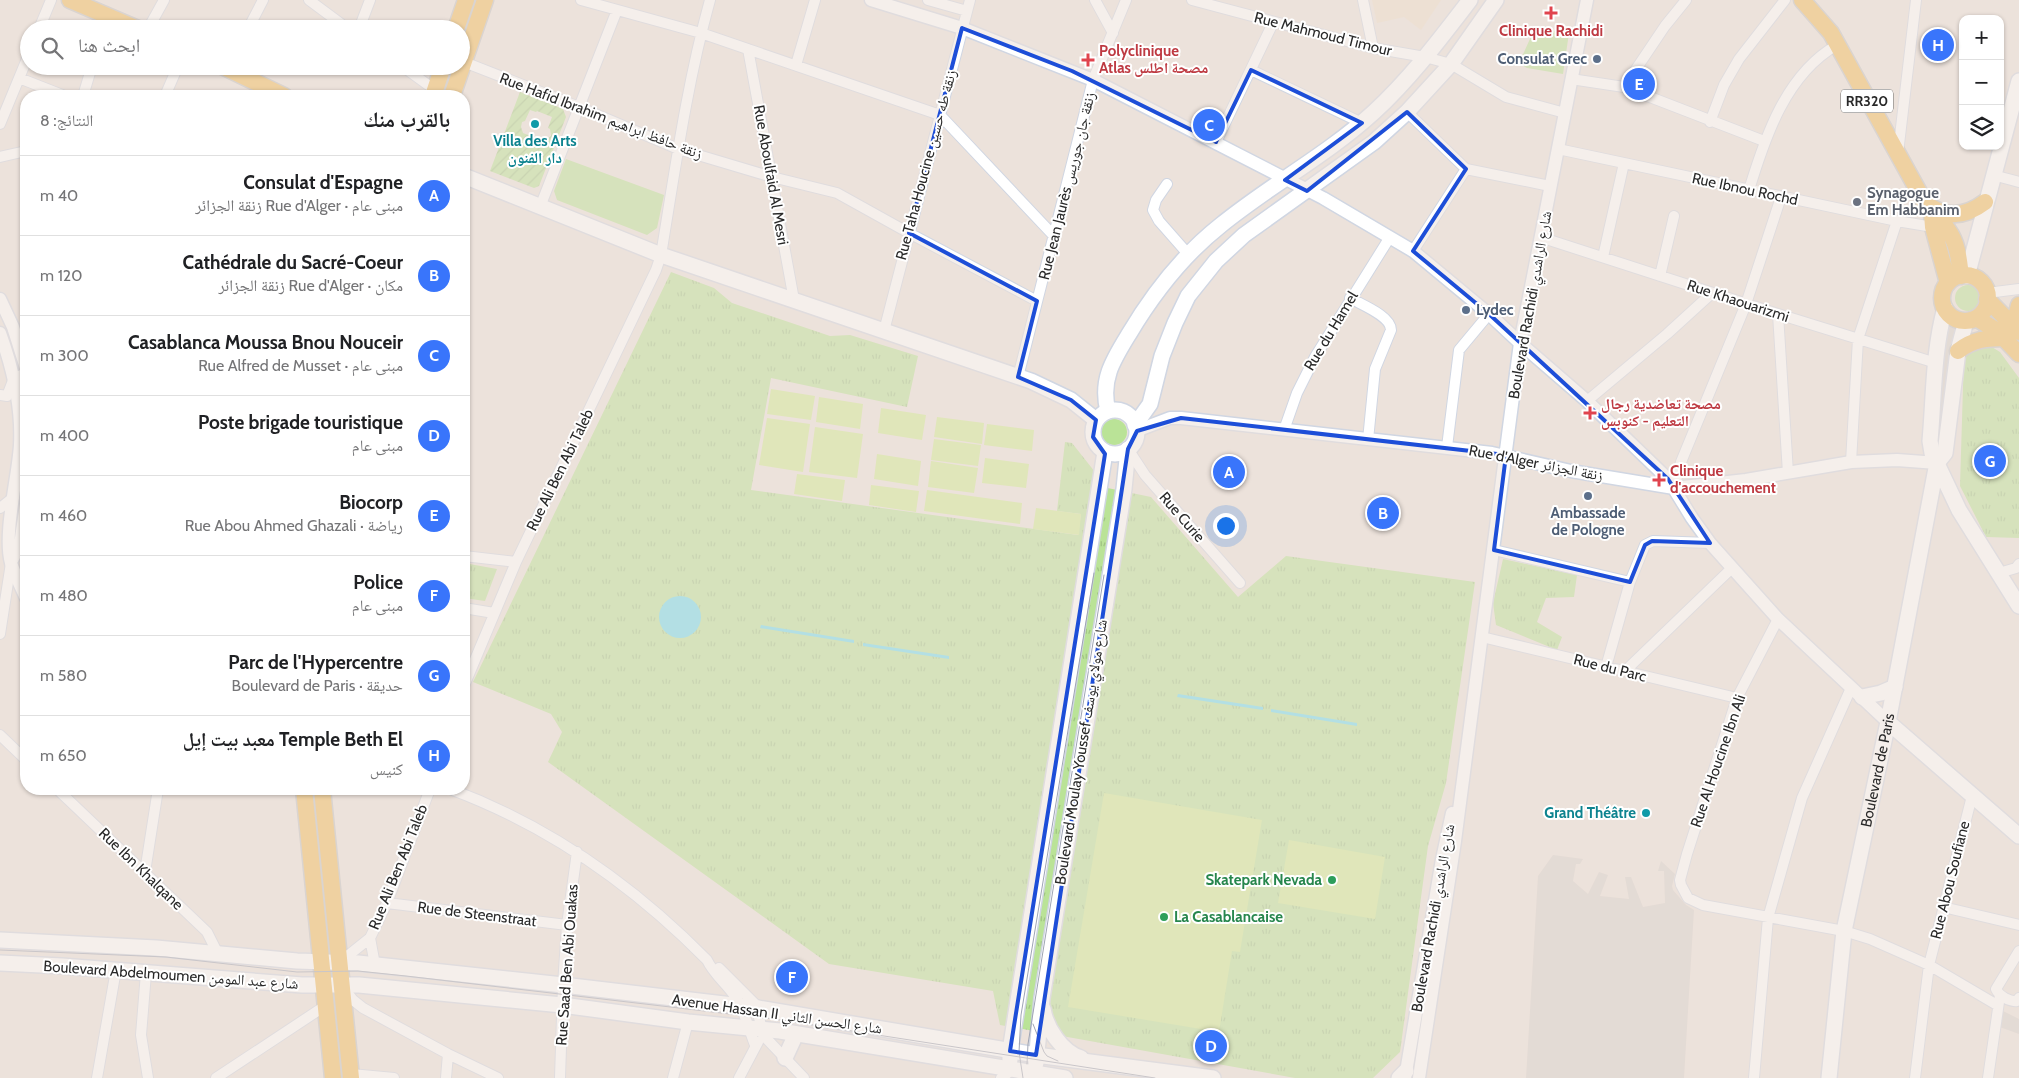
<!DOCTYPE html>
<html lang="ar">
<head>
<meta charset="utf-8">
<style>
  :root { --surface:#fff; --page:#f2f2f2; --text:#202124; --muted:#757577; --line:#e0e0e0; --accent:#3975fb }
  body { margin:0; font-family:Cabin,"Noto Naskh Arabic",sans-serif; background:var(--page); color:var(--text); direction:rtl }
  .controls { position:absolute; right:15px; top:15px; display:grid; overflow:hidden; border-radius:10px; box-shadow:0 1px 4px #0004 }
  .controls button { width:45px; height:45px; display:grid; place-items:center; padding:0; border:0; border-bottom:1px solid var(--line); background:var(--surface); color:var(--text); font:25px sans-serif }
  .you { position:absolute; left:1225px; top:525px; width:18px; height:18px; margin:-12px; border:4px solid #fff; border-radius:50%; background:#1a73e8; box-shadow:0 0 0 8px #1a73e833 }
  .badge { display:grid; place-items:center; width:32px; height:32px; border-radius:50%; background:var(--accent); color:#fff; font-size:16px; font-weight:700 }
  .pin { position:absolute; translate:-50% -50%; border:2px solid #fff; box-shadow:0 1px 5px #0006 }
  .list { margin:0; padding:0; list-style:none }
  h2 { display:flex; justify-content:space-between; align-items:center; height:65px; margin:0; padding:0 20px; font-size:21px }
  h2 small { font-size:16px; font-weight:400; color:var(--muted) }
  .list li { display:grid; grid-template-columns:32px 1fr auto; gap:15px; align-items:center; box-sizing:border-box; height:80px; padding:0 20px; border-top:1px solid var(--line) }
  .list b { display:block; font-size:19px; white-space:nowrap }
  .list p { margin:0; font-size:16px; white-space:nowrap; color:var(--muted) }
  .list em { font-size:16px; font-style:normal; color:var(--muted) }
  .icon { flex:none; width:28px; height:28px; fill:none; stroke:currentColor; stroke-width:2; stroke-linecap:round; stroke-linejoin:round }
  .map { position:relative; flex:none; width:2019px; height:1078px; overflow:hidden; direction:ltr }
  .search { position:absolute; background:var(--surface); box-shadow:0 1px 4px #0004; left:20px; top:20px; width:450px; height:55px; display:flex; align-items:center; gap:12px; box-sizing:border-box; padding:0 18px; border-radius:28px; color:var(--muted); font-size:19px }
  .panel { position:absolute; background:var(--surface); box-shadow:0 1px 4px #0004; left:20px; top:90px; width:450px; height:705px; border-radius:20px; direction:rtl }
  .map>svg:first-child { display:block }
  .education { fill:#eedeca }
  .grass { fill:#bae397 }
  .park { fill:url(#park-tufts) }
  .garden { fill:url(#garden-furrows); fill-rule:evenodd }
  .pitch { fill:#d0eb92 }
  .plaza { fill:#d8d2ce }
  .water { fill:#6ddcef }
  .lines { fill:none; stroke-linecap:round; stroke-linejoin:round }
  .primary-tunnel { stroke:#c5bdb7; stroke-width:16; stroke-dasharray:16 8; stroke-linecap:butt }
  .minor-casing { stroke:#d0d6e2; stroke-width:12 }
  .tertiary-casing { stroke:#d0d6e2; stroke-width:15 }
  .secondary-casing { stroke:#d0d6e2; stroke-width:18 }
  .primary-casing { stroke:#c3c3c3; stroke-width:19 }
  .minor { stroke:#fff; stroke-width:10 }
  .tertiary { stroke:#fff; stroke-width:12 }
  .secondary { stroke:#fff; stroke-width:15 }
  .primary { stroke:#f1bc5b; stroke-width:16 }
  .tram { stroke:#9ea4b4; stroke-width:1 }
  .marked { fill:none; stroke:#1d4ed8; stroke-width:4; stroke-linejoin:round }
  .health-dot { fill:#e0444e; stroke:#fff; stroke-width:2 }
  .service-dot { fill:#5c6f8a; stroke:#fff; stroke-width:2 }
  .culture-dot { fill:#0f9aa8; stroke:#fff; stroke-width:2 }
  .worship-dot { fill:#6b7280; stroke:#fff; stroke-width:2 }
  .leisure-dot { fill:#2e9e5b; stroke:#fff; stroke-width:2 }
  .labels { text-anchor:middle; stroke-width:4; stroke-linejoin:round; paint-order:stroke }
  .shield { fill:#fff; stroke:#696969; stroke-width:1 }
  .shield-label { font-size:14px; font-weight:bold; fill:#292929 }
  .health-label { font-size:15px; font-weight:bold; fill:#be3a42; stroke:#fff; text-anchor:start }
  .street-label { font-size:15px; fill:#292929; stroke:#fff }
  .service-label { font-size:15px; font-weight:bold; fill:#4e5e75; stroke:#fff; text-anchor:end }
  .culture-label { font-size:15px; font-weight:bold; fill:#0d838f; stroke:#fff }
  .worship-label { font-size:15px; font-weight:bold; fill:#5b616d; stroke:#fff; text-anchor:start }
  .leisure-label { font-size:15px; font-weight:bold; fill:#27864d; stroke:#fff; text-anchor:end }
</style>
</head>
<body>
<div class="map">
<svg width="2019" height="1078" viewBox="0 0 2019 1078">
  <defs>
    <pattern id="park-tufts" width="24" height="20" patternUnits="userSpaceOnUse" patternTransform="scale(1.25)"><rect width="24" height="20" fill="#bae397"/><path d="M3 7l-1-3M5 7V3M7 7l1-3M15 17l-1-3M17 17v-4M19 17l1-3" fill="none" stroke="#a0c382"/></pattern>
    <pattern id="garden-furrows" width="10" height="10" patternUnits="userSpaceOnUse" patternTransform="scale(1.25)"><rect width="10" height="10" fill="#bae397"/><path d="M-1 1l2-2M0 10L10 0M9 11l2-2" fill="none" stroke="#a0c382"/></pattern>
  </defs>
  <rect width="100%" height="100%" fill="#ece2db"/>
  <path class="education" d="M1372,0H1441L1421,30L1404,17L1377,23Z"/>
  <path class="grass" d="M1535,28L1569,33L1563,74L1527,68L1519,63Z
    M566,159L664,195L657,228L647,235L557,200L554,191Z
    M1955 298a13 13 0 1 1 26 0a13 13 0 1 1-26 0Z
    M1101 432a13 13 0 1 1 26 0a13 13 0 1 1-26 0Z"/>
  <path class="park" d="M671,272L714,288L732,303L830,336L850,335L918,356L907,407L771,378L751,490L1078,535L1081,514L1057,511L1065,442L1072,443L1095,472L1093,485L1151,497L1238,597L1286,556L1475,582L1446,783L1428,846L1400,1052L1373,1078H1295L1000,1025L993,991L829,964L548,762L562,732L551,714L473,682Z
    M1987,344L2000,352L2019,378V538L1986,537L1960,486L1964,353Z
    M1503,559L1577,575L1574,597L1546,598L1537,622L1562,637L1557,650L1496,625L1493,603Z
    M464,563L497,569L485,601L464,598Z"/>
  <path class="garden" d="M520,92L563,109L566,117L539,186L534,188L490,171ZM530,110L536,112L537,111L552,117L548,128L550,129L551,136L544,141L539,140L538,137H535L531,134L528,135L523,133L521,127L522,122L525,121Z"/>
  <path class="pitch" d="M771,389L815,396L811,420L767,414Z
    M819,397L863,404L860,429L816,422Z
    M881,408L926,415L922,440L878,433Z
    M937,417L984,423L982,444L934,437Z
    M767,418L810,424L803,472L759,465Z
    M987,424L1034,430L1032,451L984,445Z
    M815,427L863,434L857,478L809,472Z
    M934,439L981,445L978,466L931,460Z
    M877,454L921,461L918,486L874,479Z
    M985,458L1029,464L1026,488L982,483Z
    M931,461L978,468L974,493L928,487Z
    M797,474L845,480L842,501L794,494Z
    M871,485L919,491L916,512L869,505Z
    M927,490L1022,503L1020,524L924,511Z
    M1036,508L1081,514L1079,535L1033,529Z
    M1104,793L1262,820L1240,952L1232,951L1219,1032L1068,1007Z
    M1289,840L1385,857L1375,919L1278,903Z"/>
  <path class="plaza" d="M1945,322H1947L1961,330L1945,447L1937,449Z
    M1553,855L1583,859L1580,864H1576L1573,881L1588,894L1599,872L1608,875L1600,896L1629,899L1625,877H1631L1643,907L1665,903L1664,871H1658L1661,861L1675,874L1672,886L1673,890L1686,905L1694,910L1684,1078H1526L1538,876Z
    M2001,1010L2019,1019V1034L1997,1026Z"/>
  <path class="water" d="M659 617a21 21 0 1 1 42 0a21 21 0 1 1-42 0Z
    M761,625L854,640V643L760,628Z
    M863,643L949,656V659L863,646Z
    M1178,694L1263,707V710L1177,697Z
    M1271,709L1357,723V726L1271,712Z"/>
  <g class="lines">
    <path class="primary-tunnel" d="M330,947L337,1027"/>
    <defs>
      <path id="minor" d="M309,0L348,29
        M581,0L701,33L940,115L1054,236
        M928,0L967,11
        M1095,0L1113,33
        M1192,0L1373,48L1425,57L1451,64L1506,97L1565,113
        M1363,0L1373,48
        M39,29L51,0
        M148,29L164,0
        M248,29L263,0
        M359,29L370,0
        M748,49L794,300
        M464,62L579,107L678,149L772,177L837,193L909,233L1037,301
        M796,65L815,0
        M402,66L435,90
        M1251,70L1362,123
        M19,78L65,96
        M1571,79L1624,87L1764,141
        M1624,87L1665,26L1686,0
        M83,96L92,66
        M165,96L178,66
        M1407,112L1466,169L1550,186
        M1710,122L1724,85L1739,59L1785,0
        M0,124L29,54
        M1216,142L1273,23
        M1558,149L1897,221L1933,227
        M1898,153L1916,0
        M0,157L26,151
        M1993,175L2019,182
        M1167,184L1156,200L1153,210L1159,221L1188,254
        M1749,190C1765,137 1786,74 1837,45
        M540,207L617,10
        M1540,237L1778,314L1936,363
        M1413,251L1466,169
        M1603,257L1624,163
        M1660,276L1674,216
        M1987,293L2019,289
        M1350,298C1362,305 1391,316 1391,330L1375,369L1368,440
        M1778,314L1788,473
        M884,331L970,0
        M1018,377L1093,80L1126,0
        M0,395L7,396L14,378L26,373
        M1587,401L1667,334L1712,293
        M1284,430L1297,393L1315,357L1390,237
        M1447,447L1459,350L1489,314
        M1128,449L1145,475L1240,583
        M1851,462L1858,339L1897,221
        M1674,488L1681,462L1746,304L1781,197
        M0,508L14,497
        M1494,550L1630,582
        M464,556L516,562
        M1999,573L2016,568L2019,564
        M464,608L494,613
        M1778,619L1737,698L1687,854L1680,880L1681,885L1688,898L1703,905L1844,931L1870,939L1929,965L1997,1005
        M0,634L11,563
        M1482,637L1737,698
        M1606,667L1630,582L1645,545L1653,541L1710,543
        M1625,671L1732,568
        M464,686L516,562L656,270L661,255C675,170 687,83 710,0
        M0,735L26,760
        M57,789L207,932L218,954
        M450,789C550,826 633,885 707,960C714,975 728,985 736,998C745,1012 749,1030 755,1045
        M145,872L158,789
        M387,903L567,925
        M1943,907L2019,925
        M370,938L375,965
        M2019,951L1996,989C1999,996 2010,1002 2017,1001L2019,998
        M340,962L370,938L387,903L430,789
        M719,968L756,1005L763,1034
        M146,973L141,1035L148,1078
        M343,987L353,1000L363,1008L448,1054L498,1078
        M763,1035L804,1078
        M351,1074L394,1078
        M97,1078L116,970
        M216,1078L325,1006
        M446,1078L448,1054
        M560,1078L563,985L567,925L577,852
        M673,1078L688,1022
        M739,1078L758,1042
        M1001,1078L1012,1070
        M1754,1078L1768,918L1802,798L1851,688
        M1915,1078L1929,965L1972,796
        M1988,1078L2000,995"/>
      <path id="tertiary" d="M871,0L962,28L1093,80L1323,198L1413,251L1489,314L1520,343L1587,401L1668,479L1692,518L1710,543L1778,619L1888,722
        M0,299L13,327L26,368
        M0,333C13,369 22,407 20,445C18,477 3,534 11,563C15,575 21,587 26,598
        M1136,431L1170,418H1181L1492,453L1571,471L1674,488L1746,480L1851,462L1897,460L1937,463
        M11,562L20,545L26,504
        M1405,1078L1442,859L1452,813
        M1419,1078L1455,841L1520,343L1587,0"/>
      <g id="secondary">
        <path d="M464,176L661,255L1031,381L1071,400L1096,420"/>
        <path d="M1967,276L2019,81"/>
        <path d="M1945,308C1933,351 1934,397 1930,441L1932,453L1959,510L2019,606"/>
        <circle cx="1115" cy="432" r="22"/>
        <path d="M1108,411C1100,380 1113,360 1129,334C1154,292 1183,255 1221,225C1270,185 1327,155 1374,112C1410,79 1440,39 1470,0"/>
        <path d="M1135,425L1150,404L1162,356L1175,323L1188,296L1216,261L1244,235L1374,142L1407,112L1451,64L1496,0"/>
        <path d="M1862,697L1881,693L1895,687"/>
        <path d="M1888,722L2019,836"/>
        <path d="M0,940L156,948L297,961L358,963L563,985L758,1008L1036,1055L1213,1078"/>
        <path d="M0,963L62,966L302,985H359L562,1005L688,1022L780,1031L1065,1078"/>
        <path d="M1043,1009C1046,1028 1062,1052 1081,1058"/>
        <path d="M785,1058L796,1034"/>
        <path d="M1010,1060V1051L1105,452"/>
        <path d="M1036,1063L1042,998L1124,489L1128,449"/>
        <path d="M1399,1078L1406,1071"/>
        <path id="s1" d="M1829,1078L1844,931L1888,722L1937,463L1945,453L1958,351L1966,321"/>
      </g>
      <path id="primary" d="M70,0L138,29
        M1802,0L1831,33L1925,203C1932,214 1942,220 1948,230C1958,244 1959,260 1961,276
        M456,29L466,0
        M222,66L284,96
        M433,96L443,66
        M452,96L485,0
        M1931,207C1950,219 1968,215 1985,202
        M1932,214L1933,227L1948,283
        M1942 298a23 23 0 1 1 46 0a23 23 0 1 1-46 0Z
        M1987,299L2019,332
        M2019,305L2016,317L2019,329
        M1976,318L1996,330L2019,354
        M1958,351C1973,339 1987,338 2006,338
        M304,789L333,1078
        M322,789L351,1078"/>
    </defs>
    <use href="#minor" class="minor-casing"/>
    <use href="#tertiary" class="tertiary-casing"/>
    <use href="#secondary" class="secondary-casing"/>
    <use href="#primary" class="primary-casing"/>
    <use href="#minor" class="minor"/>
    <use href="#tertiary" class="tertiary"/>
    <use href="#secondary" class="secondary"/>
    <use href="#primary" class="primary"/>
    <path class="tram" d="M0,950L166,957L297,972L358,971L406,976L781,1020L1155,1078
      M1033,1024L1044,1052L1047,1056L1058,1061
      M1027,1064L1028,1044L1104,575
      M1023,1078L1019,1052L1021,1015L1094,573"/>
  </g>
  <path d="M0 0H2019V1078H0ZM962,28L1072,71L1216,142L1251,70L1362,123L1285,180L1307,191L1407,112L1466,169L1413,251L1489,314L1668,479L1710,543L1652,541L1645,545L1630,582L1494,550L1506,455L1181,418L1137,431L1128,449L1036,1055L1010,1051L1105,454L1093,437L1096,420L1071,400L1018,377L1037,301L909,233Z" fill="#ece2db" fill-opacity=".55" fill-rule="evenodd"/>
  <path class="marked" d="M962,28L1072,71L1216,142L1251,70L1362,123L1285,180L1307,191L1407,112L1466,169L1413,251L1489,314L1668,479L1710,543L1652,541L1645,545L1630,582L1494,550L1506,455L1181,418L1137,431L1128,449L1036,1055L1010,1051L1105,454L1093,437L1096,420L1071,400L1018,377L1037,301L909,233Z"/>
  <g class="health-dot">
    <path d="M1548.5 5.5h5v5h5v5h-5v5h-5v-5h-5v-5h5z"/>
    <path d="M1085.5 52.5h5v5h5v5h-5v5h-5v-5h-5v-5h5z"/>
    <path d="M1587.5 405.5h5v5h5v5h-5v5h-5v-5h-5v-5h5z"/>
    <path d="M1656.5 472.5h5v5h5v5h-5v5h-5v-5h-5v-5h5z"/>
  </g>
  <g class="service-dot">
    <circle cx="1597" cy="59" r="5"/>
    <circle cx="1466" cy="310" r="5"/>
    <circle cx="1588" cy="496" r="5"/>
  </g>
  <g class="culture-dot">
    <circle cx="535" cy="124" r="5"/>
    <circle cx="1646" cy="813" r="5"/>
  </g>
  <circle class="worship-dot" cx="1857" cy="202" r="5"/>
  <g class="leisure-dot">
    <circle cx="1332" cy="880" r="5"/>
    <circle cx="1164" cy="917" r="5"/>
  </g>
  <g class="labels">
    <rect class="shield" x="1841" y="89.5" width="52" height="23" rx="4"/>
    <g class="shield-label">
      <text x="1867" y="106">RR320</text>
    </g>
    <g class="health-label">
      <text x="1551" y="36" text-anchor="middle">Clinique Rachidi</text>
      <text x="1099" y="56">Polyclinique<tspan x="1099" dy="17">Atlas مصحة اطلس</tspan></text>
      <text x="1601" y="409">مصحة تعاضدية رجال<tspan x="1601" dy="17">التعليم - كنوبس</tspan></text>
      <text x="1670" y="476">Clinique<tspan x="1670" dy="17">d'accouchement</tspan></text>
    </g>
    <g class="street-label">
      <text transform="translate(1323 34) rotate(14)" y="5">Rue Mahmoud Timour</text>
      <text transform="translate(601 116) rotate(21)" y="5">Rue Hafid Ibrahim زنقة حافظ ابراهيم</text>
      <text transform="translate(926 165) rotate(-75)" y="5">Rue Taha Houcine زنقة طه حسين</text>
      <text transform="translate(771 175) rotate(80)" y="5">Rue Aboulfaid Al Mesri</text>
      <text transform="translate(1067 186) rotate(-76)" y="5">Rue Jean Jaurès زنقة جان جوريس</text>
      <text transform="translate(1745 189) rotate(12)" y="5">Rue Ibnou Rochd</text>
      <text transform="translate(1738 301) rotate(18)" y="5">Rue Khaouarizmi</text>
      <text transform="translate(1530 305) rotate(-80)" y="5">Boulevard Rachidi شارع الراشدي</text>
      <text transform="translate(1331 331) rotate(-59)" y="5">Rue du Hamel</text>
      <text transform="translate(1536 463) rotate(11)" y="5">Rue d'Alger زنقة الجزائر</text>
      <text transform="translate(560 470) rotate(-64)" y="5">Rue Ali Ben Abi Taleb</text>
      <text transform="translate(1182 517) rotate(49)" y="5">Rue Curie</text>
      <text transform="translate(1610 668) rotate(14)" y="5">Rue du Parc</text>
      <text transform="translate(1081 752) rotate(-81)" y="5">Boulevard Moulay Youssef شارع مولاي يوسف</text>
      <text transform="translate(1718 761) rotate(-71)" y="5">Rue Al Houcine Ibn Ali</text>
      <text dy="5" stroke="none"><textPath href="#s1" startOffset="312">Boulevard de Paris</textPath></text>
      <text transform="translate(398 867) rotate(-68)" y="5">Rue Ali Ben Abi Taleb</text>
      <text transform="translate(141 869) rotate(44)" y="5">Rue Ibn Khalqane</text>
      <text transform="translate(1950 880) rotate(-76)" y="5">Rue Abou Soufiane</text>
      <text transform="translate(477 914) rotate(7)" y="5">Rue de Steenstraat</text>
      <text transform="translate(1433 918) rotate(-80)" y="5">Boulevard Rachidi شارع الراشدي</text>
      <text transform="translate(567 965) rotate(-86)" y="5">Rue Saad Ben Abi Ouakas</text>
      <text transform="translate(171 975) rotate(4)" y="5">Boulevard Abdelmoumen شارع عبد المومن</text>
      <text transform="translate(777 1014) rotate(8)" y="5">Avenue Hassan II شارع الحسن الثاني</text>
    </g>
    <g class="service-label">
      <text x="1587" y="64">Consulat Grec</text>
      <text x="1476" y="315" text-anchor="start">Lydec</text>
      <text x="1588" y="518" text-anchor="middle">Ambassade<tspan x="1588" dy="17">de Pologne</tspan></text>
    </g>
    <g class="culture-label">
      <text x="535" y="146">Villa des Arts<tspan x="535" dy="17">دار الفنون</tspan></text>
      <text x="1636" y="818" text-anchor="end">Grand Théâtre</text>
    </g>
    <g class="worship-label">
      <text x="1867" y="198">Synagogue<tspan x="1867" dy="17">Em Habbanim</tspan></text>
    </g>
    <g class="leisure-label">
      <text x="1322" y="885">Skatepark Nevada</text>
      <text x="1174" y="922" text-anchor="start">La Casablancaise</text>
    </g>
  </g>
</svg>
<div class="controls">
<button>+</button>
<button>−</button>
<button><svg class="icon" aria-label="layers" viewBox="0 0 24 24"><path d="M12 4l9 5-9 5-9-5zM3 14l9 5 9-5"/></svg></button>
</div>
<div class="you"></div>
<div class="pin badge" style="left:1229px;top:472px">A</div>
<div class="pin badge" style="left:1383px;top:513px">B</div>
<div class="pin badge" style="left:1209px;top:125px">C</div>
<div class="pin badge" style="left:1211px;top:1046px">D</div>
<div class="pin badge" style="left:1639px;top:84px">E</div>
<div class="pin badge" style="left:792px;top:977px">F</div>
<div class="pin badge" style="left:1990px;top:461px">G</div>
<div class="pin badge" style="left:1938px;top:45px">H</div>
<div class="search"><svg class="icon" aria-label="search" viewBox="0 0 24 24"><circle cx="10" cy="10" r="6"/><path d="M15 15l6 6"/></svg>ابحث هنا</div>
<section class="panel">
<h2>بالقرب منك<small>النتائج: 8</small></h2>
<ul class="list">
<li><span class="badge">A</span><div><b>Consulat d'Espagne</b><p>مبنى عام · Rue d'Alger زنقة الجزائر</p></div><em>40 m</em></li>
<li><span class="badge">B</span><div><b>Cathédrale du Sacré-Coeur</b><p>مكان · Rue d'Alger زنقة الجزائر</p></div><em>120 m</em></li>
<li><span class="badge">C</span><div><b>Casablanca Moussa Bnou Nouceir</b><p>مبنى عام · Rue Alfred de Musset</p></div><em>300 m</em></li>
<li><span class="badge">D</span><div><b>Poste brigade touristique</b><p>مبنى عام</p></div><em>400 m</em></li>
<li><span class="badge">E</span><div><b>Biocorp</b><p>رياضة · Rue Abou Ahmed Ghazali</p></div><em>460 m</em></li>
<li><span class="badge">F</span><div><b>Police</b><p>مبنى عام</p></div><em>480 m</em></li>
<li><span class="badge">G</span><div><b>Parc de l'Hypercentre</b><p>حديقة · Boulevard de Paris</p></div><em>580 m</em></li>
<li><span class="badge">H</span><div><b>Temple Beth El معبد بيت إيل</b><p>كنيس</p></div><em>650 m</em></li>
</ul>
</section>
</div>
</body>
</html>
